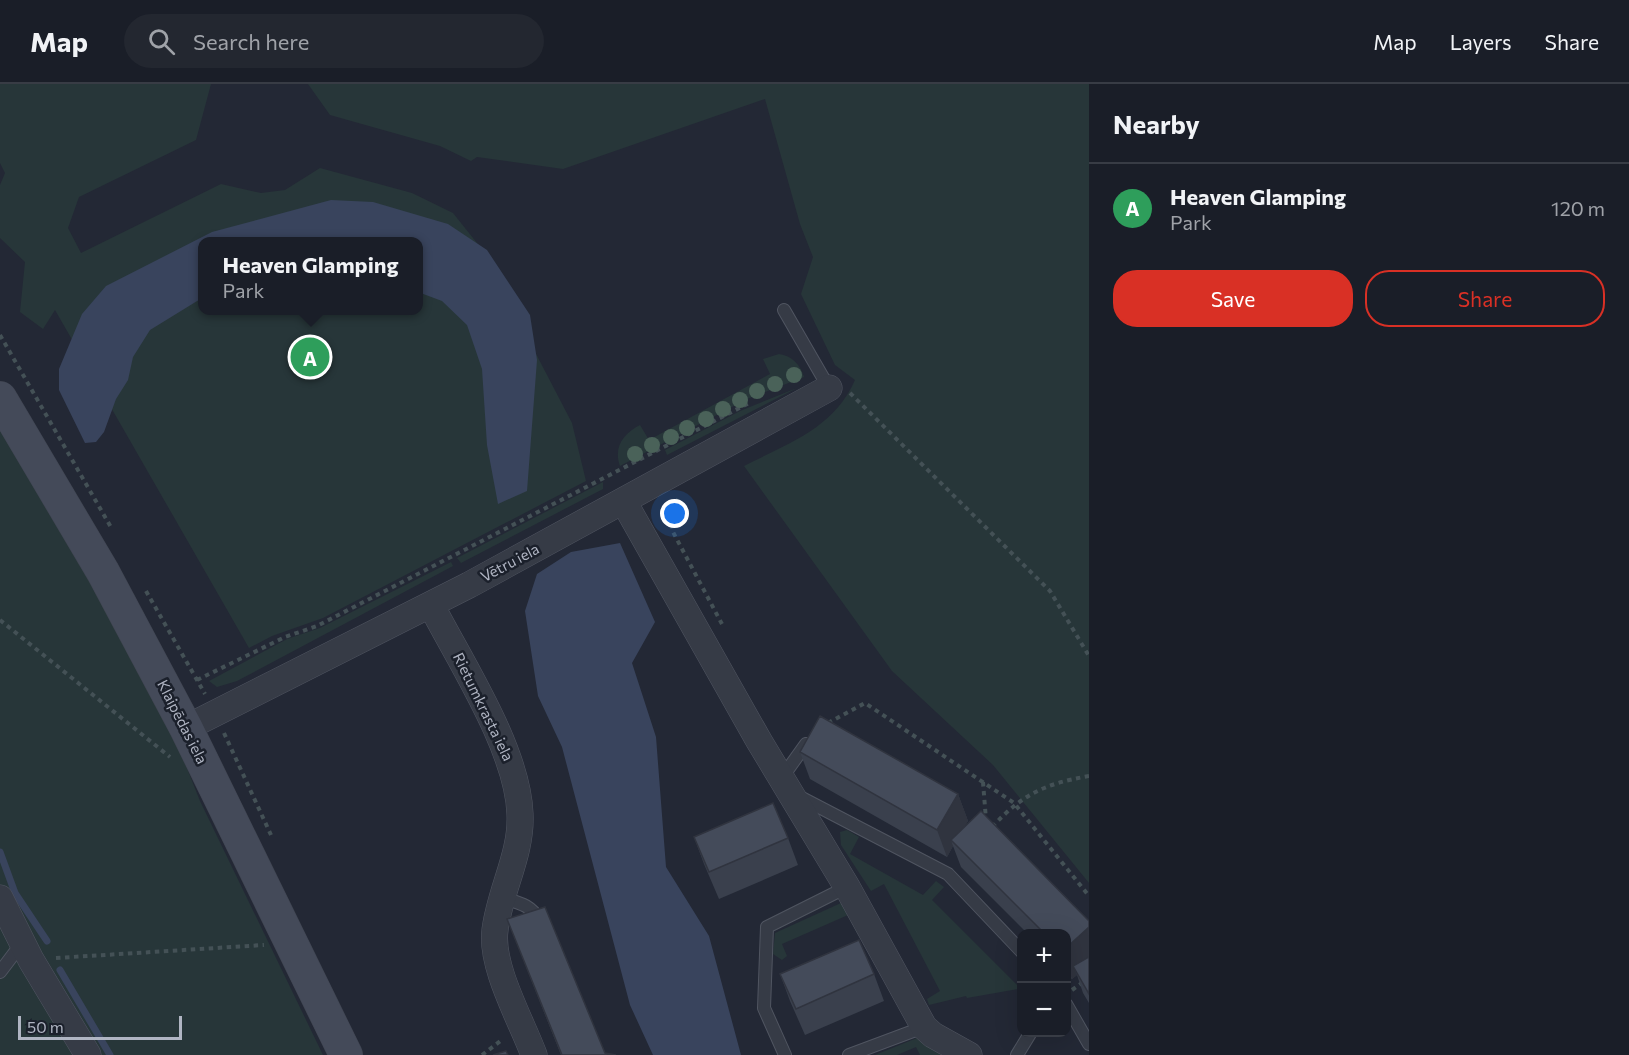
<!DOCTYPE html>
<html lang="en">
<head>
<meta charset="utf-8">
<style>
  :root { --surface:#1a1e28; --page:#232730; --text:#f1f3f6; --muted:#9fa2a8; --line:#383c45; --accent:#d93025 }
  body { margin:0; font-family:Commissioner,sans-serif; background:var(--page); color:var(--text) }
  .controls { position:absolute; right:18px; bottom:18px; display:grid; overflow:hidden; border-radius:12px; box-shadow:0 6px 24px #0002 }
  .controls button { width:54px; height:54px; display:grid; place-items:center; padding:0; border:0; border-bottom:2px solid var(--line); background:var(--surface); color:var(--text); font:30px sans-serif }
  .scale { position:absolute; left:18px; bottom:15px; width:164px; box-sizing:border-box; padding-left:6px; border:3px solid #b0b5c3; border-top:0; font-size:16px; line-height:21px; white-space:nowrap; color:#b0b5c3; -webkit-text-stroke:4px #1b202b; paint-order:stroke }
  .you { position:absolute; left:675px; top:430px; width:21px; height:21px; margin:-15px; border:4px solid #fff; border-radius:50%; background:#1a73e8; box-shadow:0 0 0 9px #1a73e833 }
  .badge { display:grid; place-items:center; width:39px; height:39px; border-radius:50%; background:var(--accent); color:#fff; font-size:20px; font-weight:700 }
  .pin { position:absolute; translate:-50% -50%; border:3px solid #fff; box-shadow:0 2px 6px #0006 }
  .popup { position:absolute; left:198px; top:153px; width:225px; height:78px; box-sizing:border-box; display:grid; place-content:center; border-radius:12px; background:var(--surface); filter:drop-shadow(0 2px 4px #0005); font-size:20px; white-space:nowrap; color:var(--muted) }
  .popup b { font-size:22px; color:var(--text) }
  .popup::after { content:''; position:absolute; left:50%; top:100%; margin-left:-12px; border:12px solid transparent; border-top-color:var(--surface) }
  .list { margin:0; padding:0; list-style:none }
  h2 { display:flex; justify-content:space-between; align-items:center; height:78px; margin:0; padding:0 24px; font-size:26px }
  h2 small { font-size:20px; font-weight:400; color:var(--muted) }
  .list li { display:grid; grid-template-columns:39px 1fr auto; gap:18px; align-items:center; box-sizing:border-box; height:90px; padding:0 24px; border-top:2px solid var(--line) }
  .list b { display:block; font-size:22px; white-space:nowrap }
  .list p { margin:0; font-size:20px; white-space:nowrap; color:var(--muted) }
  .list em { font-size:20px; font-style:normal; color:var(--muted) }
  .actions { display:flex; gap:12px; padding:18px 24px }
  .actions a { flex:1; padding:14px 0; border:2px solid var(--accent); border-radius:24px; text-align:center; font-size:21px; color:var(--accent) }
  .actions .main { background:var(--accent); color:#fff }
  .icon { flex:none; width:33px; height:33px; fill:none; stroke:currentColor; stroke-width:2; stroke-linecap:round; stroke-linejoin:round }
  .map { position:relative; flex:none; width:1089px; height:971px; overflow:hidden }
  header { display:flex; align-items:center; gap:36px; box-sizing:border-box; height:84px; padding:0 30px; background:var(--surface); border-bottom:2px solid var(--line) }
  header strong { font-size:28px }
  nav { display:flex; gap:33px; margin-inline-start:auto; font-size:21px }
  .search { width:420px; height:54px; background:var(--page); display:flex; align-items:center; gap:15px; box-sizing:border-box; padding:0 21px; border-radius:33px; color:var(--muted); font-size:22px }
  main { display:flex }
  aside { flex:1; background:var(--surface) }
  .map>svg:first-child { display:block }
  .green { fill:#273639; fill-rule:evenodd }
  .water { fill:#39445d }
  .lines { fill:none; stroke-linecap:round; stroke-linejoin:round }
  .stream { stroke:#39445d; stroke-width:7 }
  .lane-casing { stroke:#505561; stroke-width:14 }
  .street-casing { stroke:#505561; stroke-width:27 }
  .secondary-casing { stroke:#3f4450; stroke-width:34 }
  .path { stroke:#445156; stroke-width:4; stroke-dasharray:4.5 4.5; stroke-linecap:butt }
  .lane { stroke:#363b46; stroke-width:12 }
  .street { stroke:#363b46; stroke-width:26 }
  .secondary { stroke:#444a59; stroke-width:33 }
  .tree { fill:#4a6259 }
  .wall { fill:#3a404d }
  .shaded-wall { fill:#30343f }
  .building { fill:#444b5a; stroke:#30343f; stroke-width:1.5 }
  .labels { text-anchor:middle; stroke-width:5; stroke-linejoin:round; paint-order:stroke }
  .street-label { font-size:15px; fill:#b0b5c3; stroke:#1b202b }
</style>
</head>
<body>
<header>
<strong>Map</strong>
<div class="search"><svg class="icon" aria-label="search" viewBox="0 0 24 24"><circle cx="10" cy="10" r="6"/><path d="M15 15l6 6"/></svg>Search here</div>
<nav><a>Map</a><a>Layers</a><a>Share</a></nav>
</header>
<main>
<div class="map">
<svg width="1089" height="971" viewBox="0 0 1089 971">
  <rect width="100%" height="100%" fill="#232835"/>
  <path class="green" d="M0,0H211L196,56L79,113L68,144L81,169L221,100L261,109L285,106L320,84L412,109L453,129L481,164L572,339L586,397L323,534L272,552L249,564L55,226L43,245L20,228L25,178L0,154V101L5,89L0,79ZM202,158H418V226H202Z
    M308,0H1089V799L993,681L892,587L744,382C789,359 834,344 855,296L835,281L801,210L813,173L800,140L765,15L563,85L477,73L471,77L440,62L330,31Z
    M779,270C792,272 800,280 804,293L747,315L620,382C613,363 624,349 640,341L649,356L770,290L763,275Z
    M797,304L667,371L665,366L740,327Z
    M0,346L114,530L171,644L200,717L323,971H0Z
    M603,398V405L461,479L457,474Z
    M451,478L453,482L237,597L217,603L209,597L287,555L320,544Z
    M847,746L859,753L850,770L923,811L936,797L944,803L932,816L1018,902V905L967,914L966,912L929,921L927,915L940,907L884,800L871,807L841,761L840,748Z
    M841,819L845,821L860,847L857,849L848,831L782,860L787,872L782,876L773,870L775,849Z
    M917,954L941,971H920L916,963L897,971H875Z"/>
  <path class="water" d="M331,116L373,118L448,140L487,166L530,231L537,276L527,407L498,420L487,361L482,285L467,241L442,217L418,208V158H202V214L150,246L133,273L128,296L116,315L104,348L96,358L85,359L59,306V285L82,230L106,202L212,148Z
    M620,459L655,538L632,579L656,653L666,783L709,852L741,971H653L630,921L562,663L538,612L525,527L537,490L571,468Z"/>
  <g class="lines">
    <path class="stream" d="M0,768L15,809L47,857
      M60,886L110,971"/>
    <defs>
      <path id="lane" d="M784,226L829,304
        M781,695L806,660
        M798,712L948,790L1022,868
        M503,814C520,819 531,821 540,837
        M0,888L22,859
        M1066,920L1089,960
        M785,971L764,924L767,843L847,803
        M849,971L924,943
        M1017,971L1031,948"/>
      <path id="street" d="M624,418L759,657L847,803L924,943L933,951L969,971
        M431,521C461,579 518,666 520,730C522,770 500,806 495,846C490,882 521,936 534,971
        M186,644L469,501L829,304
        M0,814L31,876L88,971"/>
      <path id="secondary" d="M0,314L103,488L186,644L346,971"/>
    </defs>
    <use href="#lane" class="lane-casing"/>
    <use href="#street" class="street-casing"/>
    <use href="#secondary" class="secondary-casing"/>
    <path class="path" d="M0,251L112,445
      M850,309L1050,507L1089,572
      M678,415L670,430L673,448L723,542
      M146,507L205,610
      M0,536L170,673
      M197,596L285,553L317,542L751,318
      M828,639L865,619L1014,719L1089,812
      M224,649L271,751
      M983,698L986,736
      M992,743C1023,710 1044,700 1089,692
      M56,874L264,861
      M1072,906L1089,894
      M482,971L503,955"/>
    <use href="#lane" class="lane"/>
    <use href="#street" class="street"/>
    <use href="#secondary" class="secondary"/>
  </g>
  <g class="tree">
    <circle cx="794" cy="291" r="8"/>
    <circle cx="775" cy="300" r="8"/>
    <circle cx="757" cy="307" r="8"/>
    <circle cx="740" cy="316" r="8"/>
    <circle cx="723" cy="325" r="8"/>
    <circle cx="706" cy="335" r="8"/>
    <circle cx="687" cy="344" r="8"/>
    <circle cx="671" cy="353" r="8"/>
    <circle cx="652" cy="361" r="8"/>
    <circle cx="635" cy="370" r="8"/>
  </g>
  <path class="wall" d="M800,668L958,710L968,737L964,743L1089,837V919L1083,909L1077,891L1072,895L1066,890V849H1027L961,783L953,762L947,773L810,695Z
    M694,753L788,754L798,781L719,815L704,780Z
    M507,835L605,969L616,971H561Z
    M780,890H874L884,917L805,951L790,917Z"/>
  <path class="shaded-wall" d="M958,710L968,737L955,759L951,756L953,762L947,773L937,746Z
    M1089,843V879L1073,882L1077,891L1072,895L1066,880V864Z"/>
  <path class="building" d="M820,632L958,710L937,746L800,668Z
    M773,719L788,754L709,788L694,753Z
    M981,727L1089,837V843L1066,864V849H1044L951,756Z
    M545,823L605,969L616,971H562L507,835Z
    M859,856L874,890L796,925L780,890Z
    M1089,873V910L1073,882Z
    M506,967L508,971H493Z"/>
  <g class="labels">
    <g class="street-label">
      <text transform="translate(510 479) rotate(-28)" y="5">Vētru iela</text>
      <text transform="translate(483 623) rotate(64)" y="5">Rietumkrasta iela</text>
      <text transform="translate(182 638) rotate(63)" y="5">Klaipēdas iela</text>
    </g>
  </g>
</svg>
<div class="controls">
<button>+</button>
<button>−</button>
</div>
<div class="scale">50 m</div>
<div class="you"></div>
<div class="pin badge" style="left:310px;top:273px;background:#2e9e5b">A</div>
<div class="popup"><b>Heaven Glamping</b>Park</div>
</div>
<aside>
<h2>Nearby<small></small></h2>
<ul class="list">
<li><span class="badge" style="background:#2e9e5b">A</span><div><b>Heaven Glamping</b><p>Park</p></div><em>120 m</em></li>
</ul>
<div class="actions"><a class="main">Save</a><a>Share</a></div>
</aside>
</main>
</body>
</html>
